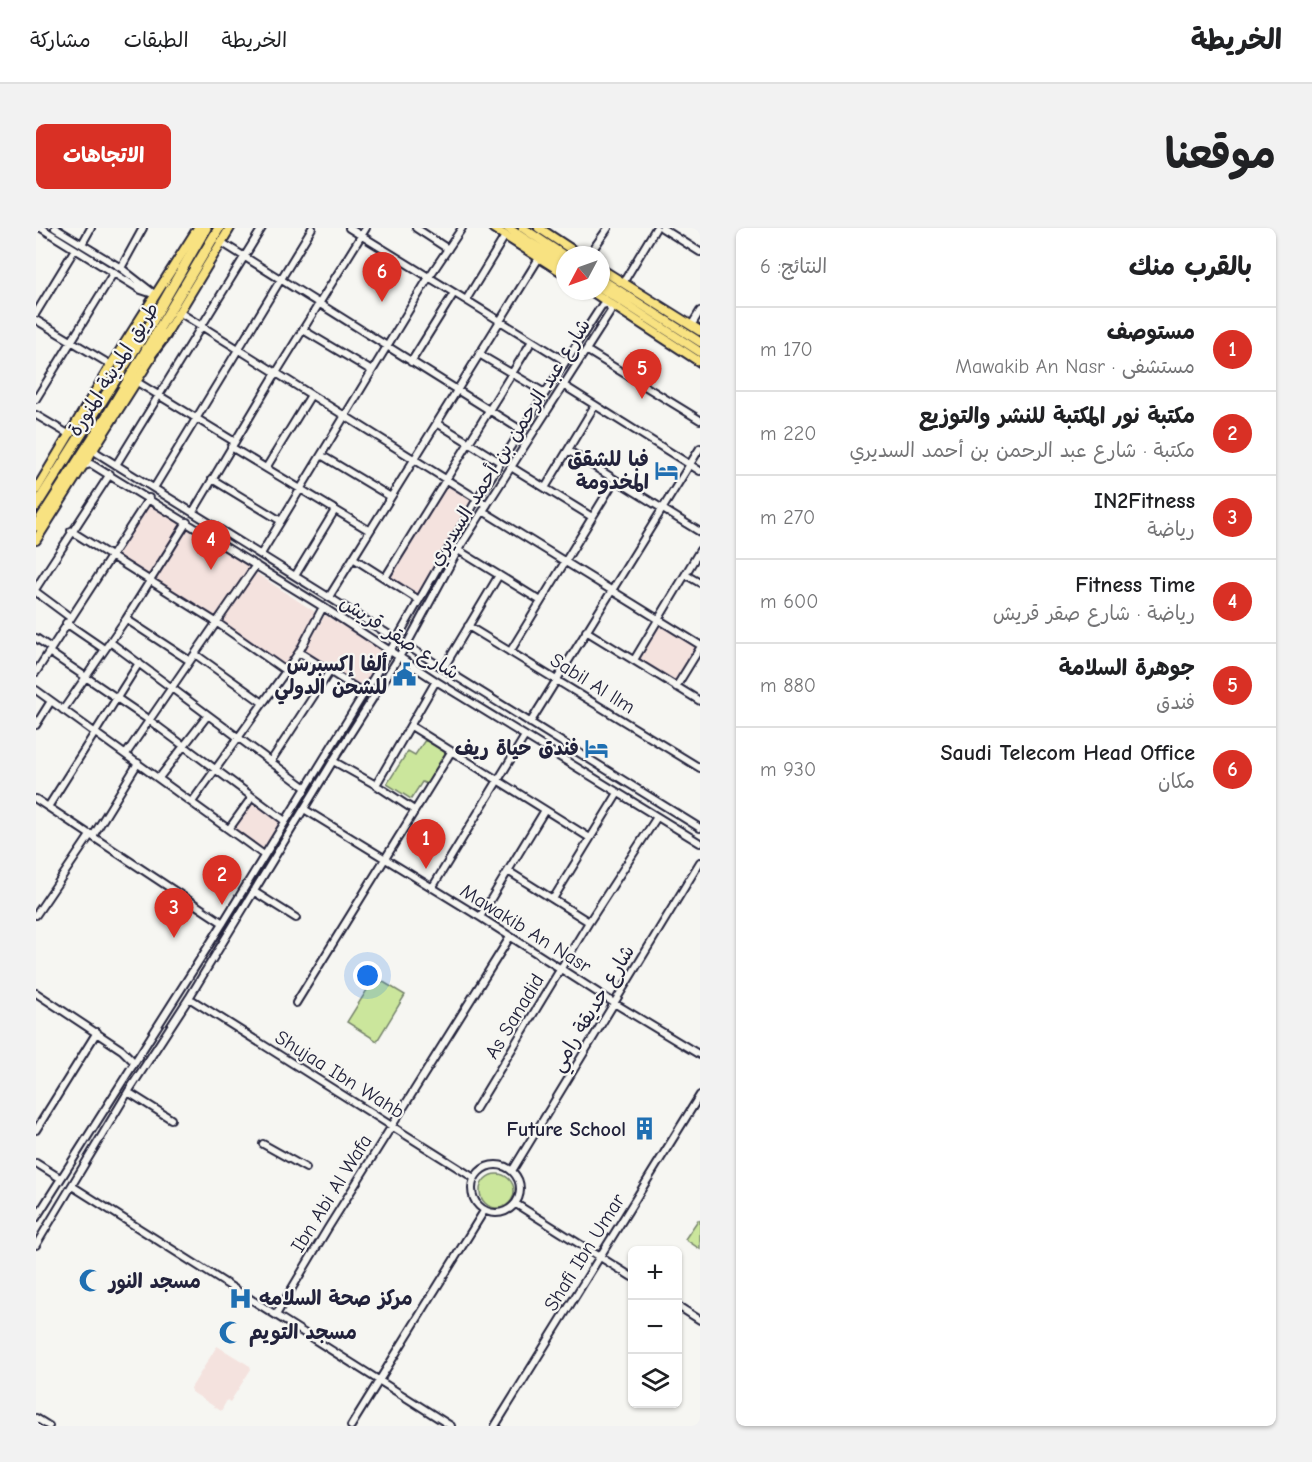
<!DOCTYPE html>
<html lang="ar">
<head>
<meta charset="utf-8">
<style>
  :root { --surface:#fff; --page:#f2f2f2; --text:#202124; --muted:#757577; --line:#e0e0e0; --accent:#d93025 }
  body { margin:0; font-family:"Comic Neue","Playpen Sans Arabic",sans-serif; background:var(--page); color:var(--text); direction:rtl }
  .controls { position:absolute; right:18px; bottom:18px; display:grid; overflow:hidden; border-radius:9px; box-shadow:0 2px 4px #0004 }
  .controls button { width:54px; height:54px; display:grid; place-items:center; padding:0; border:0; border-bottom:2px solid var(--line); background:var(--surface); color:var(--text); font:30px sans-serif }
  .compass { position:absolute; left:520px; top:18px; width:54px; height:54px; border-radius:50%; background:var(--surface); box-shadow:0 2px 4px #0004; rotate:229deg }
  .you { position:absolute; left:332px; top:748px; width:21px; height:21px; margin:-15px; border:4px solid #fff; border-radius:50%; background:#1a73e8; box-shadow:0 0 0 9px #1a73e833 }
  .badge { display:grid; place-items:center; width:39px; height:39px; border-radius:50%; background:var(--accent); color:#fff; font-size:20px; font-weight:700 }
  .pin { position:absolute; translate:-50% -50px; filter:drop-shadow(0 2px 3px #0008) }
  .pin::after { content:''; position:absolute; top:32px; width:21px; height:18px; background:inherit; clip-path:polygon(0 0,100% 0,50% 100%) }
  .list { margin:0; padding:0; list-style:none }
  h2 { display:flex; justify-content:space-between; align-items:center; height:78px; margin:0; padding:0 24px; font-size:26px }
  h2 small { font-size:20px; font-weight:400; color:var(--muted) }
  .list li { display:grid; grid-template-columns:39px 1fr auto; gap:18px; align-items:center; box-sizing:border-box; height:84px; padding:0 24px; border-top:2px solid var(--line) }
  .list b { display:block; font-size:22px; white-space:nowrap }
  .list p { margin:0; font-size:20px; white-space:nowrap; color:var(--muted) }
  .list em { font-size:20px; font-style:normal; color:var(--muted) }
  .icon { flex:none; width:33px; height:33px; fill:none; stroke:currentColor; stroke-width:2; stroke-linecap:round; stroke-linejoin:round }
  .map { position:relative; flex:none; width:664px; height:1198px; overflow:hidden; direction:ltr; border-radius:9px }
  header { display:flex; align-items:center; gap:36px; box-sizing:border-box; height:84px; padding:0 30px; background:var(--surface); border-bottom:2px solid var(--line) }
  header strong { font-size:28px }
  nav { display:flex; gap:33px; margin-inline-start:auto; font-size:21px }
  .intro { display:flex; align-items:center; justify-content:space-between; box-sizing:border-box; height:144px; padding:0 36px }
  h1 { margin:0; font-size:42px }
  .button { padding:15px 27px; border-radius:9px; background:var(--accent); color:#fff; font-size:21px; font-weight:700 }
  main { display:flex; gap:36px; padding:0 36px }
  aside { flex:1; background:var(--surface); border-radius:9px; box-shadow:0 2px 4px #0004 }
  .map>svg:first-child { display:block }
  .built { fill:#f4e2de }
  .green { fill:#cbe69c; stroke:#76846c; stroke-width:1.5 }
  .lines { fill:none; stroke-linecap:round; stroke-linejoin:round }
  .minor-casing { stroke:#22223b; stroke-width:10 }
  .major-casing { stroke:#22223b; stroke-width:12 }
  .highway-casing { stroke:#22223b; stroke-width:14 }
  .minor { stroke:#f6f6f2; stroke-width:6 }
  .major { stroke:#f8e281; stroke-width:8 }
  .highway { stroke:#f8e281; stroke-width:9 }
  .labels { text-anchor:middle; stroke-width:4.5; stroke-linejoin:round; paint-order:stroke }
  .street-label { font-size:20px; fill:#22223b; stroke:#f6f6f2 }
  .poi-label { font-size:20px; font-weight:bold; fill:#22223b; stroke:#f6f6f2; text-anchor:end }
</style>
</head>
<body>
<header>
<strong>الخريطة</strong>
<nav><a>الخريطة</a><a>الطبقات</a><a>مشاركة</a></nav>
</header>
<div class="intro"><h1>موقعنا</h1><a class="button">الاتجاهات</a></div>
<main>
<aside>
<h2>بالقرب منك<small>النتائج: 6</small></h2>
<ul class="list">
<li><span class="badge">1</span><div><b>مستوصف</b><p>مستشفى · Mawakib An Nasr</p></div><em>170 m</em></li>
<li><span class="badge">2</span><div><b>مكتبة نور المكتبة للنشر والتوزيع</b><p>مكتبة · شارع عبد الرحمن بن أحمد السديري</p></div><em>220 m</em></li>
<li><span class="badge">3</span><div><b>IN2Fitness</b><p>رياضة</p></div><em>270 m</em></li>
<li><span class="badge">4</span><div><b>Fitness Time</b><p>رياضة · شارع صقر قريش</p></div><em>600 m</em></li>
<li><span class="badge">5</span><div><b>جوهرة السلامة</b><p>فندق</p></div><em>880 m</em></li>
<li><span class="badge">6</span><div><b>Saudi Telecom Head Office</b><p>مكان</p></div><em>930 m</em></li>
</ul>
</aside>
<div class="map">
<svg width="664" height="1198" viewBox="0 0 664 1198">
  <rect width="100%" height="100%" fill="#f6f6f2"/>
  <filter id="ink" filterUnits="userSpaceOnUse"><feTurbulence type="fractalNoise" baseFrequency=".0167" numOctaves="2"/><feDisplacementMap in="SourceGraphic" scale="12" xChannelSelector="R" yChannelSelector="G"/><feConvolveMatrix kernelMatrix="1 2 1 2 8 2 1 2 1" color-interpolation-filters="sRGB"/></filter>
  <g filter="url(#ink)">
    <path class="built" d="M410,253L440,271L382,370L351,350Z
      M114,276L147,297L112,350L80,330Z
      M151,299L217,338L181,392L117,352Z
      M220,345L282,386L249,440L185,396Z
      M289,387L349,424L326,462L267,423Z
      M623,396L662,421L640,456L601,432Z
      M218,574L247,594L228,624L197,603Z
      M181,1118L214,1138L215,1141L194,1174L191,1172L185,1183L156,1164L155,1160Z"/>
    <path class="green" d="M389,512L410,525L391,556L386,554L375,571L351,556L372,523L379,527Z
      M339,749L369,767L341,813L311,794Z
      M444 963a17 17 0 1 1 34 0a17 17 0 1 1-34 0Z
      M662,992L664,993V1021L649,1011Z"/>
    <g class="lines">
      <defs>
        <path id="minor" d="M5,0L105,62L120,67
          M19,0L85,40L117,65
          M313,0L529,133
          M380,0L412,21
          M626,0L664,24
          M185,14L485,202
          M46,16L55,0
          M553,27L572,0
          M85,40L107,0
          M587,55L620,0
          M430,72L469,8
          M143,84L451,277
          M0,85L39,21
          M0,92L75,137
          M655,98L664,83
          M267,102L336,143
          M550,122L664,192
          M443,126L509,165
          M375,134L418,65
          M101,154L199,214
          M527,157L664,243
          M0,171L78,44
          M0,187L34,207
          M401,195L464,234
          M195,219L334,303
          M57,220L61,225L664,600
          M533,223L664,304
          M285,227L355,269
          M80,237L226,0
          M45,239L55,236L287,379L400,453L664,615
          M475,239L556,289
          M230,240L275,167
          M176,251L245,293
          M118,260L276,0
          M509,260L559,177
          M447,283L664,417
          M157,284L240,145L330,0
          M35,303L180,394L250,443
          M422,322L505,373
          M225,326L393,49L426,0
          M317,330L383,372
          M650,347L664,355
          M259,348L299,282
          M349,350L496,113
          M0,360L74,246
          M0,364L35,390
          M293,369L503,30
          M90,391L154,433
          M30,395L68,421
          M432,398L664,540
          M550,403L664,473
          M0,410L15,420
          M74,414L270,560
          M13,424L113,492L249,593
          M263,424L328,465
          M474,424L579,252
          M159,426L227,475
          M598,432L664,322
          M407,441L463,347
          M0,444L113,270
          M640,459L664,420
          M0,462L228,627
          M27,482L90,391L151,294
          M494,495L664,220
          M0,497L15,473
          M375,498L554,610
          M90,526L220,337
          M235,533L294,443
          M297,533L340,557L378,582
          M123,550L172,487
          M340,557L400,453
          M0,571L187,695
          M156,574L250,443L263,424L287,379
          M12,579L103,435
          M268,581L444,689L578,775L664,827
          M193,601L216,569
          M57,608L102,535
          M472,643L553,694
          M396,660L489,508
          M217,663L260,690
          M517,671L582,565
          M0,687L55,606
          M444,689L509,582
          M0,765L86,822L98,834
          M153,770L438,950
          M260,775L415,524
          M92,864L135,891
          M439,882L553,694L621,589
          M0,902L61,804
          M227,916L270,940
          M0,935L24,950
          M436 961a24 24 0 1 1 48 0a24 24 0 1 1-48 0Z
          M476,943L664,634
          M36,958L415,1198
          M480,976L596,1049
          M0,990L187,695L354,423L441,271L566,77L573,75L575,83L422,322L370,418L297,533L153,770L92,864L0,1017
          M642,1078L664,1092
          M240,1087L292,1000L474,709
          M0,1190L13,1198
          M315,1198L448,983
          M459,1198L664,867"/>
        <path id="major" d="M457,0L529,46
          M472,0L529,37
          M487,0L529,28
          M503,0L544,27
          M565,41L664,103
          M565,51L664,114
          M565,60L664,124
          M555,63L664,134
          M128,109L194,0
          M84,138L100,106
          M0,262L75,137L162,0
          M0,312L115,130"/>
        <path id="highway" d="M110,133L130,106
          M0,278L117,92L170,0
          M0,298L69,191L183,0"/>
      </defs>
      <use href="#minor" class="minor-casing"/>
      <use href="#major" class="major-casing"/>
      <use href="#highway" class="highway-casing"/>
      <use href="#minor" class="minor"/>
      <use href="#major" class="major"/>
      <use href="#highway" class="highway"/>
    </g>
  </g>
  <defs>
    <symbol id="hotel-bare" viewBox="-9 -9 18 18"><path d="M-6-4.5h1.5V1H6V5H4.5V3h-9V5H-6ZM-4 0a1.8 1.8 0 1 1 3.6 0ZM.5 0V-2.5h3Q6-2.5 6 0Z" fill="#1f6fb2" stroke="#f6f6f2" stroke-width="2.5" paint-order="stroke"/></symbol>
    <symbol id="civic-bare" viewBox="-9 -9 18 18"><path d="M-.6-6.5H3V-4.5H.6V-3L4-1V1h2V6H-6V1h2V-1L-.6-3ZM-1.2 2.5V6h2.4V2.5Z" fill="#1f6fb2" stroke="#f6f6f2" stroke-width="2.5" paint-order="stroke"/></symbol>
    <symbol id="building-bare" viewBox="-9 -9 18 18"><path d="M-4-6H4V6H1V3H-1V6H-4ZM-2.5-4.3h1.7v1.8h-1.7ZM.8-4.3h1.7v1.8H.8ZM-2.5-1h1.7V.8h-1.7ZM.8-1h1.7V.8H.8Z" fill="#1f6fb2" stroke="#f6f6f2" stroke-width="2.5" paint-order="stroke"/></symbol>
    <symbol id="mosque-bare" viewBox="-9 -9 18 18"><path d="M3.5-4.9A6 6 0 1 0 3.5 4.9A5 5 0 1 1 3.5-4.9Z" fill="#1f6fb2" stroke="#f6f6f2" stroke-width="2.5" paint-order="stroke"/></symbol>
    <symbol id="hospital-bare" viewBox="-9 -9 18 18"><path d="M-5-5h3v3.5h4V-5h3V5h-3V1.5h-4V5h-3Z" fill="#1f6fb2" stroke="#f6f6f2" stroke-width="2.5" paint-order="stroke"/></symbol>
  </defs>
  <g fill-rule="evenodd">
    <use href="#hotel-bare" x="614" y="226" width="33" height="33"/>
    <use href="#civic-bare" x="352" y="430" width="33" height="33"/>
    <use href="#hotel-bare" x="544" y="504" width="33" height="33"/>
    <use href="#building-bare" x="592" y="884" width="33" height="33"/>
    <use href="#mosque-bare" x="38" y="1036" width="33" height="33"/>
    <use href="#hospital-bare" x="188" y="1054" width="33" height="33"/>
    <use href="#mosque-bare" x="178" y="1088" width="33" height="33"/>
  </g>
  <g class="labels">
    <g class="street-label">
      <text transform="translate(77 141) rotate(-58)" y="7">طريق المدينة المنورة</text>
      <text transform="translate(473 214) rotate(-58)" y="7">شارع عبد الرحمن بن أحمد السديري</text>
      <text transform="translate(364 409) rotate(33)" y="7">شارع صقر قريش</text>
      <text transform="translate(557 455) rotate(32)" y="7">Sabil Al llm</text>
      <text transform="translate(490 700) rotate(32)" y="7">Mawakib An Nasr</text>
      <text transform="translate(556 780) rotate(-59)" y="7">شارع حديقة رامي</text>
      <text transform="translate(478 788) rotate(-59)" y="7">As Sanadid</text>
      <text transform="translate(304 846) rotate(32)" y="7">Shujaa Ibn Wahb</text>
      <text transform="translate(295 965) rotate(-58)" y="7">Ibn Abi Al Wafa</text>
      <text transform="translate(548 1024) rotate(-58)" y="7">Shafi Ibn Umar</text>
    </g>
    <g class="poi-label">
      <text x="613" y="238">فبا للشقق<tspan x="613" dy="23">المخدومة</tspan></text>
      <text x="351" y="443">ألفا إكسبرس<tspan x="351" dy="23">للشحن الدولي</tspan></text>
      <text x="543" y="527">فندق حياة ريف</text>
      <text x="590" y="908">Future School</text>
      <text x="73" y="1060" text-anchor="start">مسجد النور</text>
      <text x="223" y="1077" text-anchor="start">مركز صحة السلامه</text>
      <text x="213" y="1111" text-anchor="start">مسجد التويم</text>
    </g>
  </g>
</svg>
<div class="controls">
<button>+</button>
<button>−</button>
<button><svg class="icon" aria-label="layers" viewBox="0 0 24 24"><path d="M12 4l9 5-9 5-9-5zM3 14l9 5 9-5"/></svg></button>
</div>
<svg class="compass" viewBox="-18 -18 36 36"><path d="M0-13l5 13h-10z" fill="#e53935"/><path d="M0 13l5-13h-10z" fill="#757577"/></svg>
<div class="you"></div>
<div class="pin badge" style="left:390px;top:641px">1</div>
<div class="pin badge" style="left:186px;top:677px">2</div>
<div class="pin badge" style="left:138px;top:710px">3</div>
<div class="pin badge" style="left:175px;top:342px">4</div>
<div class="pin badge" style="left:606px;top:171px">5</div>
<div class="pin badge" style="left:346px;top:74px">6</div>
</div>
</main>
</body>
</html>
